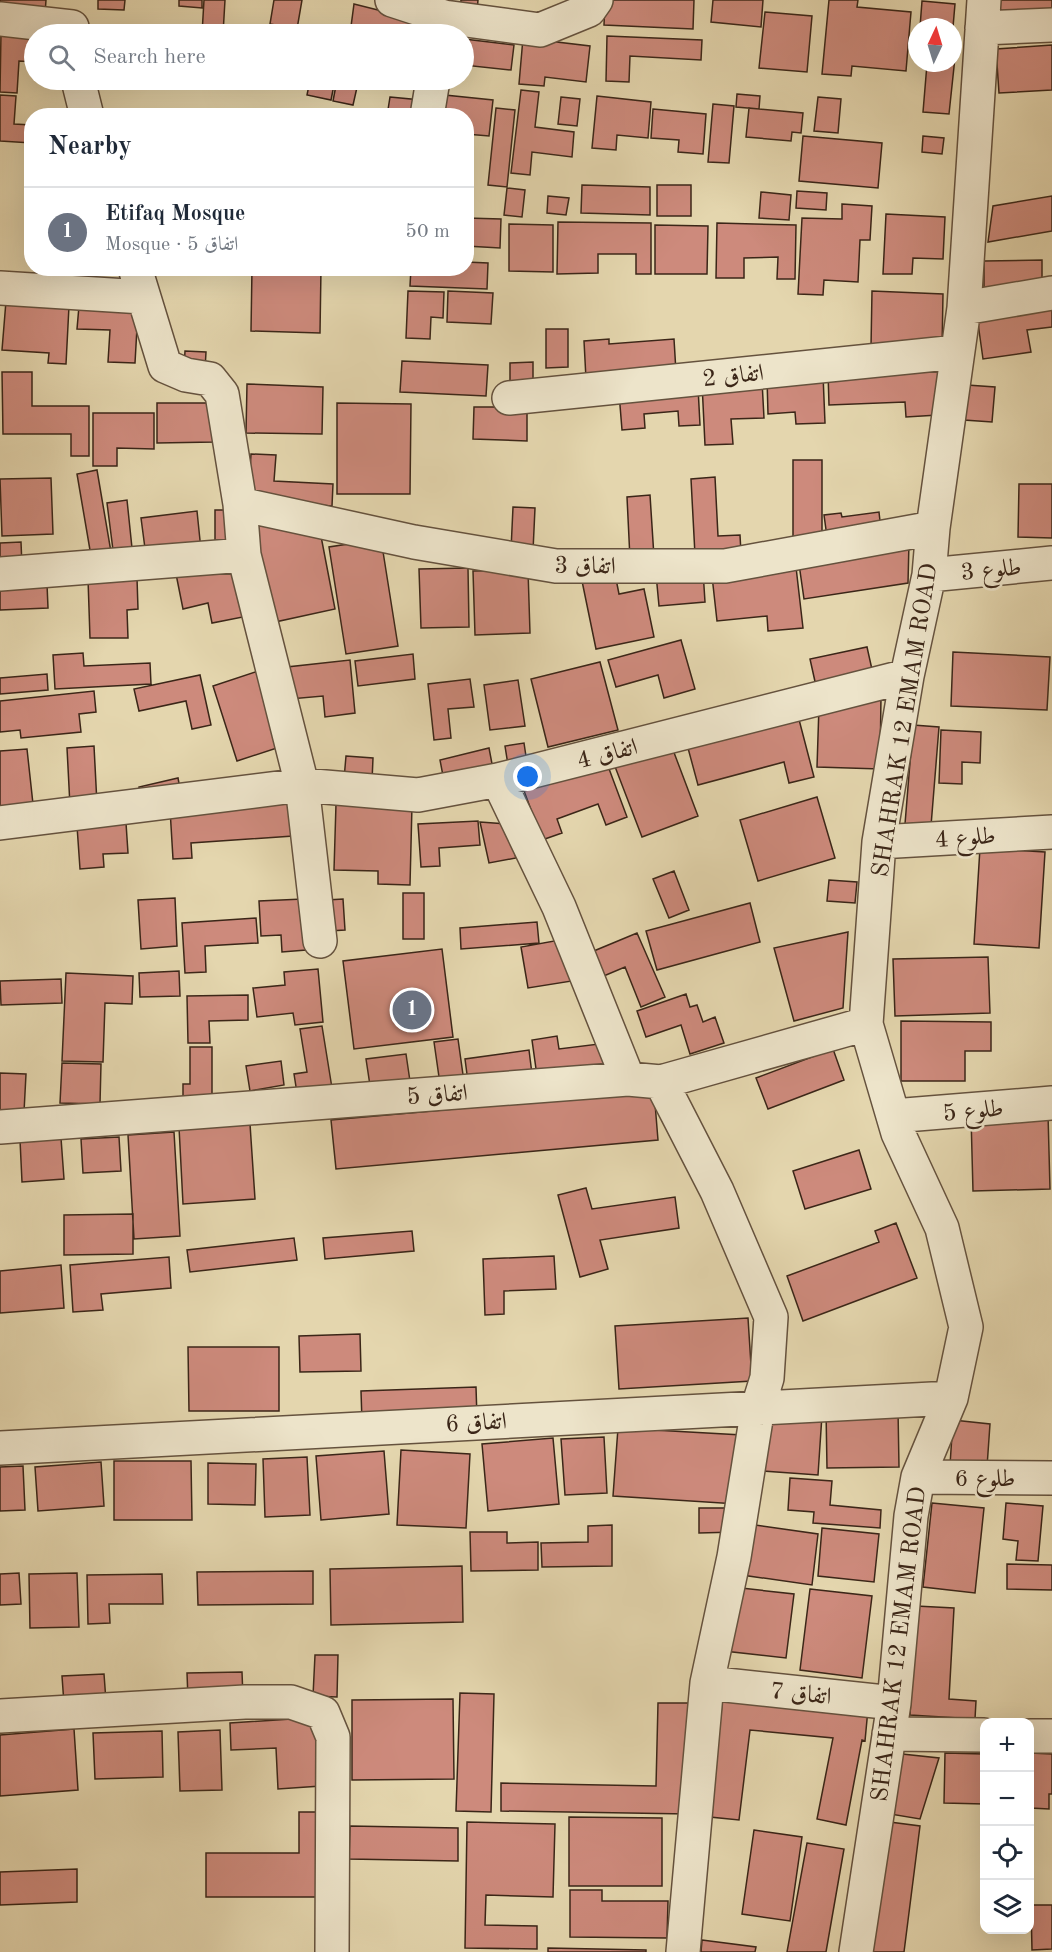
<!DOCTYPE html>
<html lang="en">
<head>
<meta charset="utf-8">
<style>
  :root { --surface:#fff; --page:#f6f6f7; --text:#1f2937; --muted:#747a83; --line:#e0e1e3; --accent:#8f2418 }
  body { margin:0; font-family:"Old Standard TT",Amiri,serif; background:var(--page); color:var(--text) }
  .controls { position:absolute; right:18px; bottom:18px; display:grid; overflow:hidden; border-radius:12px; box-shadow:0 6px 24px #0002 }
  .controls button { width:54px; height:54px; display:grid; place-items:center; padding:0; border:0; border-bottom:2px solid var(--line); background:var(--surface); color:var(--text); font:30px sans-serif }
  .compass { position:absolute; left:908px; top:18px; width:54px; height:54px; border-radius:50%; background:var(--surface); box-shadow:0 6px 24px #0002; rotate:4deg }
  .you { position:absolute; left:528px; top:777px; width:21px; height:21px; margin:-15px; border:4px solid #fff; border-radius:50%; background:#1a73e8; box-shadow:0 0 0 9px #1a73e833 }
  .badge { display:grid; place-items:center; width:39px; height:39px; border-radius:50%; background:var(--accent); color:#fff; font-size:20px; font-weight:700 }
  .pin { position:absolute; translate:-50% -50%; border:3px solid #fff; box-shadow:0 2px 6px #0006 }
  .list { margin:0; padding:0; list-style:none }
  h2 { display:flex; justify-content:space-between; align-items:center; height:78px; margin:0; padding:0 24px; font-size:26px }
  h2 small { font-size:20px; font-weight:400; color:var(--muted) }
  .list li { display:grid; grid-template-columns:39px 1fr auto; gap:18px; align-items:center; box-sizing:border-box; height:90px; padding:0 24px; border-top:2px solid var(--line) }
  .list b { display:block; font-size:22px; white-space:nowrap }
  .list p { margin:0; font-size:20px; white-space:nowrap; color:var(--muted) }
  .list em { font-size:20px; font-style:normal; color:var(--muted) }
  .icon { flex:none; width:33px; height:33px; fill:none; stroke:currentColor; stroke-width:2; stroke-linecap:round; stroke-linejoin:round }
  .map { position:relative; flex:none; width:1052px; height:1952px; overflow:hidden }
  .search { position:absolute; background:var(--surface); box-shadow:0 6px 24px #0002; left:24px; top:24px; width:450px; height:66px; display:flex; align-items:center; gap:15px; box-sizing:border-box; padding:0 21px; border-radius:33px; color:var(--muted); font-size:22px }
  .panel { position:absolute; background:var(--surface); box-shadow:0 6px 24px #0002; left:24px; top:108px; width:450px; height:168px; border-radius:24px }
  .map>svg:first-child { display:block }
  .building { fill:#cd8a7c; stroke:#3b2618; stroke-width:1.5 }
  .lines { fill:none; stroke-linecap:round; stroke-linejoin:round }
  .street-casing { stroke:#65523e; stroke-width:36 }
  .street { stroke:#ede4ca; stroke-width:33 }
  .labels { text-anchor:middle; stroke-width:5; stroke-linejoin:round; paint-order:stroke }
  .street-label { font-size:24px; fill:#3b2618; stroke:#ede4ca }
</style>
</head>
<body>
<div class="map">
<svg width="1052" height="1952" viewBox="0 0 1052 1952">
  <rect width="100%" height="100%" fill="#e4d6ae"/>
  <filter id="stains"><feTurbulence type="fractalNoise" baseFrequency=".00333" numOctaves="4"/><feColorMatrix values="0 0 0 0 .2 0 0 0 0 .09 0 0 0 0 .02 0 0 0 .5 -.17"/></filter>
  <radialGradient id="worn" r=".72"><stop offset=".6" stop-color="#630" stop-opacity="0"/><stop offset="1" stop-color="#630" stop-opacity=".3"/></radialGradient>
  <path class="building" d="M0,0H46L45,14L0,11Z
    M98,0H125L124,10L98,9Z
    M179,0H202V8L179,6Z
    M204,0H225L223,34H202Z
    M274,0H302L297,29L270,24Z
    M461,0H478L477,11L460,10Z
    M605,0H694L693,29L604,25Z
    M713,0H763L761,27L711,22Z
    M829,0H858L857,7L911,12L906,71L852,66L851,76L822,74Z
    M994,0H1052V19L996,23Z
    M922,1L955,4L953,27H920Z
    M354,4L434,24L433,34H350Z
    M765,12L812,16L807,72L759,68Z
    M1,33L34,36V62L19,61L17,93L0,92Z
    M607,36L702,40L701,60L630,56L629,82L606,81Z
    M523,38L590,46L586,82L545,77L544,86L519,84Z
    M464,39L514,45L511,70L464,65V72Z
    M1052,45V90L999,93L996,49Z
    M953,48H956L949,114L923,112L927,64L917,63H953Z
    M310,80H335L331,100L307,95Z
    M337,80L358,83L353,105L333,101Z
    M521,90L539,92L535,127L574,132L572,157L532,152L530,175L511,173Z
    M435,94L493,100L489,136L466,134V116H433Z
    M737,94L760,96L759,109L736,107Z
    M0,95L16,96L14,124L32,125V143L0,141Z
    M597,96L651,102L648,138L617,135L616,150L592,148Z
    M390,97L421,100L419,116H387Z
    M561,97L580,99L577,126L558,124Z
    M818,97L841,99L838,133L814,131Z
    M713,104L734,106L729,163L708,162Z
    M496,108L515,110L507,187L488,185Z
    M749,108L803,113L801,133L792,132L791,141L746,137Z
    M653,109L706,114L703,154L678,152L679,140L651,138Z
    M803,136L882,143L878,188L799,181Z
    M923,136L944,138L942,154L922,152Z
    M582,185L650,187V215L581,213Z
    M657,185H691V216H657Z
    M507,188L525,190L522,217L504,215Z
    M797,191L827,193L826,210L796,208Z
    M761,192L791,195L789,220L759,218Z
    M548,196L569,198L566,215L547,213Z
    M1052,196V231L988,242L993,206Z
    M842,204L872,206L870,240H860L858,282L824,280L823,295L798,294L802,218L842,219Z
    M886,214L945,217L943,259L913,258L912,274H883Z
    M466,218L501,219L500,248L466,246Z
    M558,222L651,223V274H636V254H598V273L557,274Z
    M717,223L796,225L795,279H777L778,257L744,258V278H716Z
    M509,224L553,225V272L509,271Z
    M655,225L708,226L707,274H655Z
    M1042,260V288L984,289V261Z
    M466,262L488,263L487,289L410,286L411,268H466Z
    M252,268H321L320,333L251,331Z
    M408,291L444,292L443,318L431,317L430,339L406,338Z
    M448,291L493,293L491,324L447,322Z
    M872,291L943,294L942,349L871,347Z
    M6,301L69,306L66,364L48,363L49,353L2,350Z
    M1052,305V327L1027,330L1031,352L983,359L977,316Z
    M79,306L138,310L135,363L108,362L110,330L77,329Z
    M546,329H568V367L546,368Z
    M609,339V344L674,339L676,372L586,379L584,341Z
    M185,351L206,352L205,370H184Z
    M402,361L488,365L486,396L400,392Z
    M533,362V383L510,384V363Z
    M938,364V415L906,417L905,402L829,405L828,372Z
    M2,372H32V406H89V456H71V434H3Z
    M823,375L825,423L796,424L795,412L768,414L767,378Z
    M762,381L764,418L731,419L733,444L705,445L702,383Z
    M247,384L323,387L322,434L246,433Z
    M967,385L995,387L992,422L964,420Z
    M698,387L700,425L679,426L678,411L644,414L645,428L622,430L619,393Z
    M157,403H214V442L157,443Z
    M337,403L411,404L410,494H337Z
    M474,407H527V441L473,439Z
    M93,413H154V449L117,448V466H93Z
    M251,454L276,455L274,481L333,484L332,506L248,500Z
    M793,460H822V541H793Z
    M97,470L111,552L91,556L77,474Z
    M715,477L718,536L740,535L741,553L695,555L691,479Z
    M51,478L53,534L2,536L0,479Z
    M1019,484H1052V538L1018,537Z
    M650,495L654,557L630,559L627,497Z
    M127,500L132,548L113,550L107,503Z
    M513,507L535,508L533,551L511,550Z
    M215,510H234V541H215Z
    M197,511L201,550L146,556L141,518Z
    M879,512L881,530L827,537L824,515L841,513L842,517Z
    M252,523L320,531L335,609L275,622Z
    M381,539L398,646L346,654L329,547Z
    M21,542L22,566L0,568V543Z
    M909,542L908,583L804,599L798,557Z
    M238,562L248,616L212,623L208,603L183,609L176,574Z
    M796,567L803,628L768,631L767,616L717,621L712,576Z
    M468,568L469,627L421,628L419,569Z
    M528,570L530,633L475,635L473,571Z
    M703,571L705,602L659,606L656,574Z
    M615,574L619,594L644,589L654,637L596,649L582,581Z
    M137,578L138,609L127,610L128,638H90L88,579Z
    M47,584L48,608L0,610V585Z
    M681,640L695,689L664,698L658,675L616,687L608,660Z
    M867,647L873,674L816,686L810,659Z
    M953,652L1050,657L1047,710L951,706Z
    M83,653L84,666L150,663L151,684L55,689L53,655Z
    M413,654L415,679L358,686L355,661Z
    M350,660L355,713L325,717L323,696L290,699L287,667Z
    M600,662L618,730L548,747L531,679Z
    M261,670L286,745L237,761L213,686Z
    M47,674L48,690L0,694V678Z
    M200,675L211,725L192,729L186,701L139,711L134,689Z
    M470,679L474,707L448,709L451,738L434,740L428,684Z
    M518,680L525,726L490,730L484,685Z
    M94,691L96,712L79,714L81,732L21,738L20,730L0,732V701Z
    M881,696L880,769L817,767L819,706Z
    M796,708L814,777L789,783L784,762L698,785L685,737Z
    M913,725L939,727L931,826L905,824Z
    M941,730L981,732L980,763L962,762V784L939,783Z
    M670,742L698,816L642,837L614,764Z
    M524,743L527,763L508,765L505,746Z
    M94,746L97,804L70,806L67,748Z
    M489,748L493,769L444,781L440,760Z
    M27,749L33,804L0,815V751Z
    M346,756L373,758L372,781L344,779Z
    M605,758L627,817L606,825L598,804L557,819L562,833L542,840L523,788Z
    M178,778L181,794L142,803L139,787Z
    M817,797L835,858L758,881L740,820Z
    M291,802L293,836L191,843L192,858L173,859L170,809Z
    M336,804L412,805L410,885L378,884V871L334,870Z
    M478,821L480,845L439,848L440,866L421,867L418,824Z
    M480,822L507,824L516,858L489,863Z
    M126,823L128,853L103,854L104,867L80,869L77,826Z
    M980,848L1045,852L1039,948L974,944Z
    M674,871L689,910L669,918L653,879Z
    M829,880L857,882L855,903L827,901Z
    M403,893H424V939H403Z
    M175,898L177,946L141,949L138,900Z
    M303,899L306,950L282,952L281,935L261,936L259,901Z
    M343,899L345,930L329,931L327,900Z
    M750,903L760,942L657,970L646,931Z
    M256,918L258,943L205,946L206,972L185,973L182,923Z
    M537,922L539,943L461,949L460,928Z
    M848,932L843,1008L794,1021L774,948Z
    M637,933L665,997L641,1007L625,967L599,978L589,953Z
    M565,939L572,981L528,988L521,947Z
    M442,949L453,1037L354,1049L343,961Z
    M988,957L990,1013L895,1016L893,959Z
    M318,969L323,1022L295,1025L293,1013L257,1017L253,988L285,985L284,972Z
    M179,971L180,996L140,997L139,973Z
    M66,973L133,976L132,1004L105,1003L103,1062L62,1061Z
    M61,979L62,1003L1,1005L0,981Z
    M686,994L690,1007L697,1005L703,1022L715,1017L724,1043L690,1054L681,1025L646,1037L637,1011Z
    M248,995V1020L209,1021L210,1043H188L187,996Z
    M901,1021L991,1022V1051H965V1081H901Z
    M322,1026L332,1088L297,1093L294,1074L307,1072L300,1029Z
    M557,1036L559,1049L607,1043L610,1066L537,1076L532,1040Z
    M458,1039L464,1082L440,1084L434,1042Z
    M190,1047H212V1097H183V1084H190Z
    M833,1049L844,1080L768,1109L756,1078Z
    M529,1050L532,1074L468,1082L465,1059Z
    M406,1054L411,1088L371,1092L366,1059Z
    M281,1061L284,1085L250,1091L246,1066Z
    M62,1063L101,1064L100,1104L60,1103Z
    M0,1073L26,1074L24,1112L0,1111Z
    M654,1091L658,1140L336,1169L331,1120Z
    M1048,1114L1050,1189L973,1191L971,1116Z
    M250,1124L255,1199L183,1204L179,1127Z
    M174,1132L180,1236L134,1239L128,1135Z
    M119,1137L121,1171L83,1173L81,1139Z
    M61,1138L64,1179L22,1182L20,1140Z
    M859,1150L871,1189L805,1209L793,1171Z
    M586,1188L592,1209L675,1197L679,1228L600,1240L608,1269L580,1277L558,1195Z
    M133,1214V1254L64,1255V1215Z
    M896,1223L917,1278L803,1321L787,1276L879,1242L875,1231Z
    M412,1231L414,1251L325,1259L323,1238Z
    M294,1238L297,1260L190,1272L187,1250Z
    M554,1256L556,1289L504,1291V1314L485,1315L483,1259Z
    M169,1257L171,1288L101,1294L103,1310L73,1312L70,1265Z
    M61,1265L64,1308L0,1313V1271Z
    M748,1318L752,1381L619,1389L615,1326Z
    M360,1334L361,1371L300,1372L299,1336Z
    M188,1347H279V1411H189Z
    M476,1387L477,1418L362,1422L361,1391Z
    M898,1409L899,1467L827,1468L826,1410Z
    M767,1411L822,1415L818,1475L763,1471Z
    M953,1420L990,1424L987,1467L950,1465Z
    M618,1428L742,1435L737,1504L613,1496Z
    M604,1437L607,1493L565,1495L561,1439Z
    M553,1438L559,1504L488,1511L482,1444Z
    M401,1450L470,1454L466,1528L397,1525Z
    M384,1451L389,1514L321,1520L316,1456Z
    M307,1457L310,1515L265,1517L263,1459Z
    M114,1461H191L192,1520H114Z
    M101,1462L104,1506L38,1511L35,1467Z
    M208,1463L256,1464L255,1505L208,1504Z
    M23,1466L25,1510L0,1511V1467Z
    M790,1478L832,1481L830,1505L881,1510L880,1528L813,1523L814,1512L788,1510Z
    M932,1503L984,1508L975,1593L923,1587Z
    M1006,1503L1043,1506L1038,1561L1016,1560L1018,1541L1003,1539Z
    M699,1508H736V1532L699,1533Z
    M748,1524L818,1534L812,1585L742,1575Z
    M612,1525V1566L542,1567L541,1543L588,1542V1526Z
    M822,1528L879,1534L874,1582L818,1576Z
    M470,1532H507V1543L538,1542V1570L471,1571Z
    M1007,1564L1052,1565V1590L1007,1589Z
    M462,1566L463,1622L331,1625L330,1569Z
    M313,1571V1604L198,1605L197,1572Z
    M19,1573L21,1604L0,1605V1574Z
    M77,1573L79,1627L30,1628L29,1574Z
    M162,1574L163,1604H109L110,1623L88,1624L87,1575Z
    M732,1587L794,1594L786,1658L724,1651Z
    M810,1589L872,1596L862,1678L800,1670Z
    M916,1606L954,1608L949,1699L976,1701L975,1719L910,1715Z
    M315,1655H338L337,1697L313,1696Z
    M242,1672L243,1698L188,1699L187,1673Z
    M104,1674L106,1701L64,1704L62,1676Z
    M460,1693L494,1694L491,1812L456,1811Z
    M723,1695L868,1709L865,1741L862,1740L846,1825L817,1819L833,1738L750,1730L739,1820L710,1817Z
    M453,1699L454,1779L352,1780V1700Z
    M658,1703H691L688,1814L501,1811V1783L656,1786Z
    M307,1718L319,1728L321,1786L278,1789L276,1748L231,1750L230,1723Z
    M74,1729L78,1790L0,1796V1735Z
    M220,1730L222,1790L180,1791L178,1732Z
    M162,1731L163,1777L95,1779L93,1733Z
    M945,1753L984,1754V1804L944,1803Z
    M1030,1753L1052,1754V1794H1049V1809L1030,1808Z
    M902,1754L939,1758L920,1819L884,1813Z
    M299,1812H318V1897H206V1853H299Z
    M569,1817L662,1818V1886H569Z
    M882,1821L920,1826L904,1952H866Z
    M467,1822L555,1824L553,1897L486,1895L485,1925L537,1926V1949L465,1948Z
    M350,1826L458,1828V1861L349,1859Z
    M754,1830L802,1837L790,1921L742,1914Z
    M807,1843L844,1849L826,1952H787Z
    M77,1869V1902L0,1905V1872Z
    M570,1890H602V1901H668L667,1938L570,1937Z
    M1031,1905H1052V1949L1032,1950Z
    M702,1940L756,1947L755,1952H701Z
    M548,1948L646,1950V1952H548Z"/>
  <g class="lines">
    <defs>
      <path id="street" d="M392,0L444,17L540,30L589,10L596,0
        M0,19L72,27
        M982,28L1052,25
        M78,80L87,116
        M427,116L433,80
        M135,268L165,366L186,375L210,379L222,394L240,504L244,555L302,785L320,941
        M0,288L143,297
        M964,308L1052,293
        M509,398L957,352
        M240,504L414,542L556,566H725L933,528
        M0,574L244,555
        M929,575L1052,563
        M498,780L559,907L628,1079
        M0,823L302,785L418,795L498,780L907,676
        M879,842L1052,832
        M661,1082L717,1191L771,1317L767,1378L758,1407L734,1557L707,1683L683,1952
        M893,1116L1052,1103
        M0,1127L628,1079L661,1082L866,1024
        M0,1448L951,1398
        M918,1477L1052,1478
        M707,1683L894,1703
        M0,1716L245,1702H291L323,1713L333,1737L332,1952
        M889,1734L984,1735
        M1030,1736H1052
        M856,1952L894,1703L911,1516L918,1477L951,1398L966,1327L942,1228L898,1133L866,1024L879,842L907,676L929,575L933,528L964,308L984,0"/>
    </defs>
    <use href="#street" class="street-casing"/>
    <use href="#street" class="street"/>
  </g>
  <g class="labels">
    <g class="street-label">
      <text transform="translate(733 375) rotate(-6)" y="8">اتفاق 2</text>
      <text transform="translate(585 565) rotate(1)" y="8">اتفاق 3</text>
      <text transform="translate(991 569) rotate(-5)" y="8">طلوع 3</text>
      <text transform="translate(904 720) rotate(-81)" y="8">SHAHRAK 12 EMAM ROAD</text>
      <text transform="translate(607 753) rotate(-14)" y="8">اتفاق 4</text>
      <text transform="translate(965 837) rotate(-4)" y="8">طلوع 4</text>
      <text transform="translate(437 1094) rotate(-4)" y="8">اتفاق 5</text>
      <text transform="translate(973 1110) rotate(-5)" y="8">طلوع 5</text>
      <text transform="translate(476 1422) rotate(-3)" y="8">اتفاق 6</text>
      <text x="985" y="1486">طلوع 6</text>
      <text transform="translate(898 1644) rotate(-83)" y="8">SHAHRAK 12 EMAM ROAD</text>
      <text transform="translate(801 1693) rotate(6)" y="8">اتفاق 7</text>
    </g>
  </g>
  <rect width="100%" height="100%" filter="url(#stains)"/>
  <rect width="100%" height="100%" fill="url(#worn)"/>
</svg>
<div class="controls">
<button>+</button>
<button>−</button>
<button><svg class="icon" aria-label="locate" viewBox="0 0 24 24"><circle cx="12" cy="12" r="6"/><path d="M12 2v4M12 18v4M2 12h4M18 12h4"/></svg></button>
<button><svg class="icon" aria-label="layers" viewBox="0 0 24 24"><path d="M12 4l9 5-9 5-9-5zM3 14l9 5 9-5"/></svg></button>
</div>
<svg class="compass" viewBox="-18 -18 36 36"><path d="M0-13l5 13h-10z" fill="#e53935"/><path d="M0 13l5-13h-10z" fill="#747a83"/></svg>
<div class="you"></div>
<div class="pin badge" style="left:412px;top:1010px;background:#6b7280">1</div>
<div class="search"><svg class="icon" aria-label="search" viewBox="0 0 24 24"><circle cx="10" cy="10" r="6"/><path d="M15 15l6 6"/></svg>Search here</div>
<section class="panel">
<h2>Nearby<small></small></h2>
<ul class="list">
<li><span class="badge" style="background:#6b7280">1</span><div><b>Etifaq Mosque</b><p>Mosque · اتفاق 5</p></div><em>50 m</em></li>
</ul>
</section>
</div>
</body>
</html>
